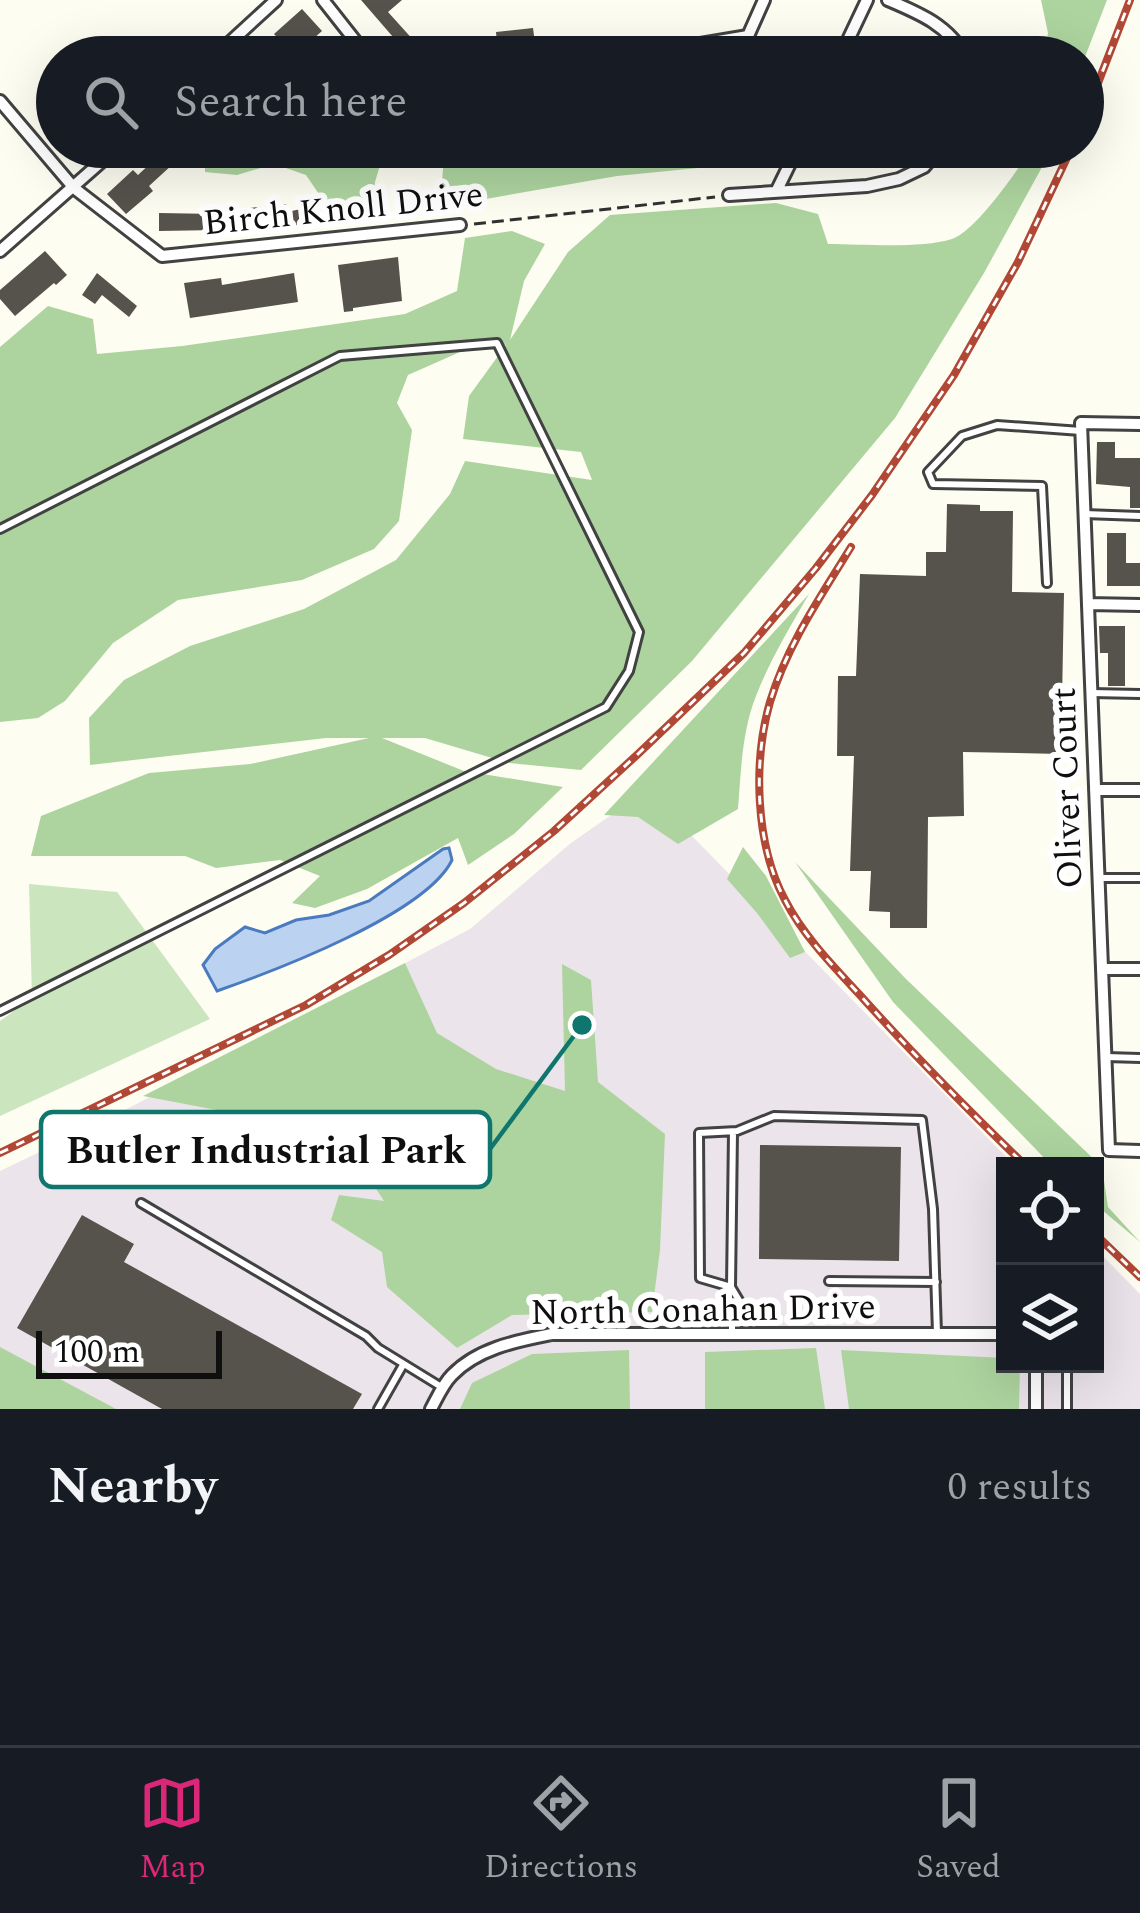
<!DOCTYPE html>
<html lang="en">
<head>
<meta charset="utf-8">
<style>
  :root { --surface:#171b24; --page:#242831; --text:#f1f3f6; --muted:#9ea1a6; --line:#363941; --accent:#db2777 }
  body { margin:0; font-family:Spectral,serif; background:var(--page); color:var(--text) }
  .controls { position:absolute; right:36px; bottom:36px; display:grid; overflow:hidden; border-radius:0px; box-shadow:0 12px 48px #0002 }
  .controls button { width:108px; height:108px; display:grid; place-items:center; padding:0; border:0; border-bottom:3px solid var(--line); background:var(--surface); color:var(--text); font:60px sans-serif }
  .scale { position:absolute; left:36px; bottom:30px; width:186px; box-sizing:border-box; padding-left:12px; border:6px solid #0f0f0f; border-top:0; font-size:33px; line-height:42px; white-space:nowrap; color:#0f0f0f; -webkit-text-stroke:9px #fff; paint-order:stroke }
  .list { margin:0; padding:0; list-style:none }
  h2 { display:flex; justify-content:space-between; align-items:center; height:156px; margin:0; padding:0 48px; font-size:51px }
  h2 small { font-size:39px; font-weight:400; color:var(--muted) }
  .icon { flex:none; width:66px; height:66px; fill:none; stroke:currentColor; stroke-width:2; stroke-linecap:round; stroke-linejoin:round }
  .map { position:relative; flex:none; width:1140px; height:1409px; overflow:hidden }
  .search { position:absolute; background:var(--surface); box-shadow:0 12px 48px #0002; left:36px; right:36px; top:36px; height:132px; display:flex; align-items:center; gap:30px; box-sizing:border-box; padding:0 42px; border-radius:66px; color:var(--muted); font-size:45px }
  .sheet { height:336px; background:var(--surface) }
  nav { display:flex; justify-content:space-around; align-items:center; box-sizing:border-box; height:168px; border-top:3px solid var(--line); background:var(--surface); font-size:33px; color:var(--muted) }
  nav a { display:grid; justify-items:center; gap:6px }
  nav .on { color:var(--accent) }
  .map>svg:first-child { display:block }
  .industrial { fill:#ece4eb }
  .green { fill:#cbe5be }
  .forest { fill:#add49f }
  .water { fill:#bbd2f0; stroke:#4a7abf; stroke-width:3 }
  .building { fill:#56524c }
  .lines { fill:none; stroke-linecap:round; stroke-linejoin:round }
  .lane-casing { stroke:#424242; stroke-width:12 }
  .street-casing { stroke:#424242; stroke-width:16 }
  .path { stroke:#313131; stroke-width:3; stroke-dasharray:12 6; stroke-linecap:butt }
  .lane { stroke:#fff; stroke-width:6 }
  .street { stroke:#fff; stroke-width:10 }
  .rail-casing { stroke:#b14735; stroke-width:8 }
  .rail { stroke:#fff; stroke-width:3; stroke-dasharray:9; stroke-linecap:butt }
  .labels { text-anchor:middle; stroke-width:12; stroke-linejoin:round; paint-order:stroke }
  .street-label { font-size:36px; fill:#0f0f0f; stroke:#fff }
  .leader { fill:none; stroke:#0f766e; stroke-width:4.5 }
  .callout-dot { fill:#0f766e; stroke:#fff; stroke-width:4.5 }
  .callout { fill:#fff; stroke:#0f766e; stroke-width:4.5 }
  .callout-label { font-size:39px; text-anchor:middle; font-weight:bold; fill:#0f0f0f }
</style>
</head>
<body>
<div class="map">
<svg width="1140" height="1409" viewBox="0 0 1140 1409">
  <rect width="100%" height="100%" fill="#fefdf2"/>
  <path class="industrial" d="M647,790L1015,1166H1005V1364H1095V1248L1140,1294V1409H0V1171L104,1121L470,929L571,843Z"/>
  <path class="green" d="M29,884L117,892L210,1019L0,1116V1021L32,998Z"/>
  <path class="forest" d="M1041,0H1107L1083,62V57H1044L1048,33Z
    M197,147H381L384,152L375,182L373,209L327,206L306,175L274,164L237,175L205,172V154Z
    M516,147H712L698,168L617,176L440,207L444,156Z
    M1032,147H1053L984,273L895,418L692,661L581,770L509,763L425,738H382L464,771L563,787L514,834L468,865L458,838L367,889L315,908L292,903L320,876L280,860L216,868L185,856H31L41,816L149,773L250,764L369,738H326L90,765L89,718L124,680L190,646L304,609L396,560L450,494L465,461L592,480L581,452L463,439L469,396L506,345L460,352L408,375L397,403L412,430L399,521L374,549L302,580L178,600L113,643L65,701L38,718L0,722V347L48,306L93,319L97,354L182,346L405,314L457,291L465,238L512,231L545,244L524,281L510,340L568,252L610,215L776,203L818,214L828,244C863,244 920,249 952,239C975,232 1019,169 1032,147Z
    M809,594C790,627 770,660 756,696C742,731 741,771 738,809L678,844L638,817L604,815Z
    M743,847L766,876L805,952L790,958L757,913L727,879Z
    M795,862L905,978L1102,1167L1108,1207L1140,1242L1095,1204V1166H1052L893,1002Z
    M405,963L437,1033L496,1069L565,1091L562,964L591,980L598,1082L665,1134L660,1250L652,1312L512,1315L457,1348L387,1287L382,1252L331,1220L339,1195L384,1201L347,1144L291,1124L143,1096Z
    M0,1347L116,1409H0Z
    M816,1348L825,1409H705V1352Z
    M629,1350L630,1409H460L472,1383L532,1354Z
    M841,1350L1005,1358V1364H1020L1019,1409H849Z"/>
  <path class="water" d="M449,848L452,860C426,914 274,971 217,991L203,965L215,949L245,927L265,933L296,920L329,915L369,901L443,849Z"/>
  <path class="building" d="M361,0H402L388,12L416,43L406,52Z
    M302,9L322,31L294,56L274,34Z
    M533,28L536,51L498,56L496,32Z
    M168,147H180L185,153L149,186L153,191L126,214L107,194L133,170L138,175Z
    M286,204L287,212L301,209L304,224L270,229L269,222L251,224L250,208Z
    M159,213L216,214L218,230L159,231Z
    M45,251L67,275L56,285L54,283L15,316L0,299V290Z
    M398,257L402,301L353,308V311L344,312L338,265Z
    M97,273L137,306L129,317L102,295L95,304L82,295Z
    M294,273L298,302L190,318L184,283L221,278L222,285Z
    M1097,442H1115V458H1140V508H1130V487L1096,484Z
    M947,504L980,505V511H1013L1012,592L1064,593L1061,754L963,752L964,816L928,817L927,928H890V912L869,911L871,871H850L854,756H837L838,676H856L860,574L926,576V552H946Z
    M1107,533H1126V563H1140V586H1107Z
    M1099,626H1125V686H1108V653H1100Z
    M760,1145L901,1147L899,1261L759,1259Z
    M82,1215L134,1244L124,1262L362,1394L353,1409H162L17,1328Z"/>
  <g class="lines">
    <defs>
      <path id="lane" d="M1084,514L1140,516
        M0,529L340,356L497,343L639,632L629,671L606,707L0,1011
        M1047,583L1042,486L933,484L928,472L962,436L997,425L1081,431
        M1091,693L1140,694
        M1099,878H1140
        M1106,1057L1140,1058
        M141,1203L366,1336L378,1348L443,1388
        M829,1281L936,1282
        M732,1314L740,1302L731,1287L700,1278L699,1133L737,1131L774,1116L922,1120L933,1209L937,1333
        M732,1333V1314L723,1302L731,1287L733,1132
        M378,1409L403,1365
        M1067,1409V1364"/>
      <path id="street" d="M323,0L364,52L372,57
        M888,0C919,13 950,26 965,57
        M214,57L276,0
        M623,57L748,36L764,0
        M840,57L867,0
        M0,101L74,188L162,256L460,225
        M777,190L798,147
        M729,195L867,186L899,179L924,167L941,147
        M0,251L118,147
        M1140,424L1081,423L1109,1150L1140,1151
        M1088,604L1140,605
        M1095,790H1140
        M1102,969H1140
        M431,1409C437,1398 443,1384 452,1375C478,1348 517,1341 552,1334H1005
        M1036,1409V1364"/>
    </defs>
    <use href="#lane" class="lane-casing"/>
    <use href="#street" class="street-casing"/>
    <path class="path" d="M474,224L715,197"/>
    <use href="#lane" class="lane"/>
    <use href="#street" class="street"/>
    <defs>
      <path id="rail" d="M1083,122L1130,0
        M851,547C821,596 787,645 770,702C753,761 755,844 785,900C803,935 832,965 859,994C912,1053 968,1110 1026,1166
        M0,1153L306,1005L389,955L464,903L554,831L638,754L744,653L816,568L872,495L954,375L1018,262L1072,147
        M1095,1234L1140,1277"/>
    </defs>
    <use href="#rail" class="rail-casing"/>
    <use href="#rail" class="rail"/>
  </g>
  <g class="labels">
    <g class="street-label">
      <text transform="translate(343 207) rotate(-6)" y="13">Birch Knoll Drive</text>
      <text transform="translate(1065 788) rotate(-92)" y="13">Oliver Court</text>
      <text transform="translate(703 1308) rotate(-1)" y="13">North Conahan Drive</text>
    </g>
  </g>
  <path class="leader" d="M582 1025L490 1149"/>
  <circle class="callout-dot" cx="582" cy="1025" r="12"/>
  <rect class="callout" x="41" y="1112" width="449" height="75" rx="12"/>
  <g class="callout-label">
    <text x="266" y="1163">Butler Industrial Park</text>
  </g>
</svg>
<div class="controls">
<button><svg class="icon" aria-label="locate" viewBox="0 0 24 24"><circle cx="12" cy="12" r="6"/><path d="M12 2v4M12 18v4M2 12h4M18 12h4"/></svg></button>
<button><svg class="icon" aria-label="layers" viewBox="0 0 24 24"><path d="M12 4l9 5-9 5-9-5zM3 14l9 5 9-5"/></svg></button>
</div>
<div class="scale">100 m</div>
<div class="search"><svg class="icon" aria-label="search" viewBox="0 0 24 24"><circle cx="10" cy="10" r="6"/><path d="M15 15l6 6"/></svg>Search here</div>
</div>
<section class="sheet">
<h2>Nearby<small>0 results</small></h2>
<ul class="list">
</ul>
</section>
<nav>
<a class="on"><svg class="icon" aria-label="map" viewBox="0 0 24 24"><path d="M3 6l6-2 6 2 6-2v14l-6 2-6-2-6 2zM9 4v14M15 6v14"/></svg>Map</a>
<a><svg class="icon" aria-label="directions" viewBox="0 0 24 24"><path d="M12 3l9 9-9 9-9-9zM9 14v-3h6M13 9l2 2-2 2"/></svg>Directions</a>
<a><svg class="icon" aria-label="saved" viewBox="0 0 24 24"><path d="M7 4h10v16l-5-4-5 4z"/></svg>Saved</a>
</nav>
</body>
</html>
